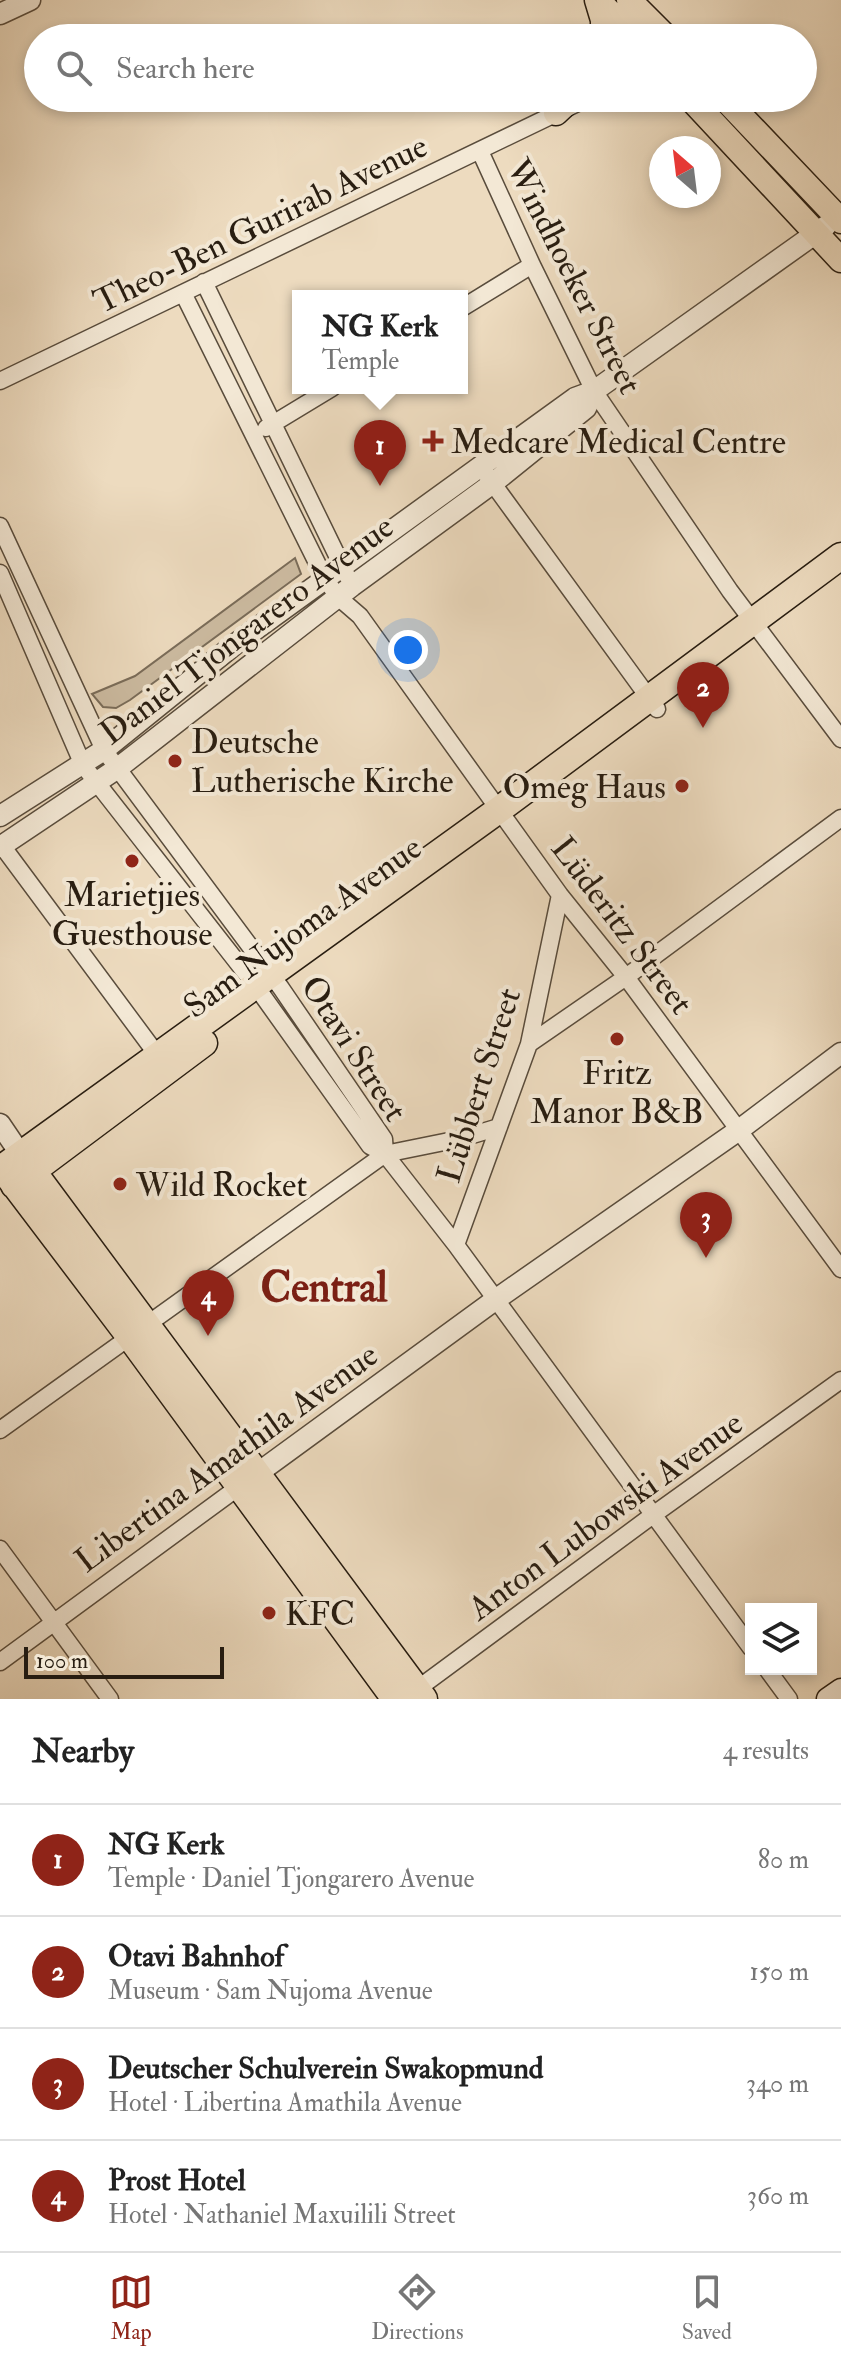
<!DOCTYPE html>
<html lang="en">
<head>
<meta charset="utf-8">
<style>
  :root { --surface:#fff; --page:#f2f2f2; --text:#222; --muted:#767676; --line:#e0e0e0; --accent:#8f2418 }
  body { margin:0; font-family:"IM FELL Double Pica",serif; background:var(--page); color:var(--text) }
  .controls { position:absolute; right:24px; bottom:24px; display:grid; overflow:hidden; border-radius:0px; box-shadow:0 4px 12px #0003 }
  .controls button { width:72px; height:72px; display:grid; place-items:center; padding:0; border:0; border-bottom:2px solid var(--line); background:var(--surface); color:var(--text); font:40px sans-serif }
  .compass { position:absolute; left:649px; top:136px; width:72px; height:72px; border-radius:50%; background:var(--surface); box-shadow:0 4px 12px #0003; rotate:332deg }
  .scale { position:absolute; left:24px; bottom:20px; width:200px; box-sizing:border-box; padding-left:8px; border:4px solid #281d11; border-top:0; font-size:22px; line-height:28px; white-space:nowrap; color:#281d11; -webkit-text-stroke:6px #f3e8d5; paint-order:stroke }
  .you { position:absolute; left:408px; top:650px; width:28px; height:28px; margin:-20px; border:6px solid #fff; border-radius:50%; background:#1a73e8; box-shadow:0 0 0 12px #1a73e833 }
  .badge { display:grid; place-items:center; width:52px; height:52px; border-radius:50%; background:var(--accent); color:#fff; font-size:26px; font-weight:700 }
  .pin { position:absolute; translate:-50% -66px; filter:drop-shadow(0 2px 4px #0008) }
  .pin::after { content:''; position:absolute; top:42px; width:28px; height:24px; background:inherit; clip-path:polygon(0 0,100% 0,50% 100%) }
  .popup { position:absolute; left:292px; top:290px; width:176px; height:104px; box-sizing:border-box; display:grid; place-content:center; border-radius:0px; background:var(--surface); filter:drop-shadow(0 2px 6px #0005); font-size:26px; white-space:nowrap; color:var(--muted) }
  .popup b { font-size:30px; color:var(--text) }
  .popup::after { content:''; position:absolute; left:50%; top:100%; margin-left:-16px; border:16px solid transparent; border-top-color:var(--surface) }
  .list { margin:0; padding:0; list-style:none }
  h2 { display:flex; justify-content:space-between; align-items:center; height:104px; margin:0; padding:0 32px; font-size:34px }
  h2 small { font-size:26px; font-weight:400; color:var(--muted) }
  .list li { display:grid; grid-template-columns:52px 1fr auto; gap:24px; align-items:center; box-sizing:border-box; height:112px; padding:0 32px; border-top:2px solid var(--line) }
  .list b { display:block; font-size:30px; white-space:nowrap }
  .list p { margin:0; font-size:26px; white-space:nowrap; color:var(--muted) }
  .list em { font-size:26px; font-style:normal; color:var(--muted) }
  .icon { flex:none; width:44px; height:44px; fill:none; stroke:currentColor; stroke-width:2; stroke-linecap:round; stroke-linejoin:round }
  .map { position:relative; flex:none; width:841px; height:1699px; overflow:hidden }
  .search { position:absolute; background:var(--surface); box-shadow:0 4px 12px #0003; left:24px; right:24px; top:24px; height:88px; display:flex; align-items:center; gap:20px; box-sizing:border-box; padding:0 28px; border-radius:44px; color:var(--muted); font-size:30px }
  .sheet { height:552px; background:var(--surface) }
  nav { display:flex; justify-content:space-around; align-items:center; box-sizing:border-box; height:112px; border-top:2px solid var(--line); background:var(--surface); font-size:22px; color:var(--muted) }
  nav a { display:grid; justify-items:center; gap:4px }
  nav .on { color:var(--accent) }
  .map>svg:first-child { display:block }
  .green { fill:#ccbba1; stroke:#7a6c59; stroke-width:2 }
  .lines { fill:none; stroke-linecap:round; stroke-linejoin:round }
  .minor-casing { stroke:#594c3c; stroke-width:19 }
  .tertiary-casing { stroke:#594c3c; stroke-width:23 }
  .secondary-casing { stroke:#281d11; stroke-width:25 }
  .primary-casing { stroke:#281d11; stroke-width:27 }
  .trunk-casing { stroke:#281d11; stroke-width:29 }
  .minor { stroke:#f3e8d5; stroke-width:16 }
  .tertiary { stroke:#f3e8d5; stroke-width:20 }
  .secondary { stroke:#f3e8d5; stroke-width:22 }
  .primary { stroke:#eddbbf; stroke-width:24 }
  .trunk { stroke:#eddbbf; stroke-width:26 }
  .poi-dot { fill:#8f2418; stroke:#f3e8d5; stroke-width:3 }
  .labels { text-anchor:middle; stroke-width:8; stroke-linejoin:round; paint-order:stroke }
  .street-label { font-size:34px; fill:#281d11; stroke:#f3e8d5 }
  .poi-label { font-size:34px; fill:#281d11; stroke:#f3e8d5; text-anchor:start }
  .district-label { font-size:42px; font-weight:bold; fill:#7a1f14; stroke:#f3e8d5 }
</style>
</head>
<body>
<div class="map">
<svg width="841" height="1699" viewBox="0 0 841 1699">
  <rect width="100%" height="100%" fill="#eddbbf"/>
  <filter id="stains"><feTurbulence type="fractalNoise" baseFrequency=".0025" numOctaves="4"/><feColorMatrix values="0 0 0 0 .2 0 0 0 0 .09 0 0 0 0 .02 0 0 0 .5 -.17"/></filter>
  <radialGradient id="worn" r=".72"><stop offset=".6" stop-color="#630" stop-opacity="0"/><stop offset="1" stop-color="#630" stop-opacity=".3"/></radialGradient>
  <path class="green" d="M295,558L301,574L130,700L116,708L103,707L92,694L135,676Z"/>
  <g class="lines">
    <defs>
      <path id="minor" d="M480,151L532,265L594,391L730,591L841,739
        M204,282L347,576
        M183,293L324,577L338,597L360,616L560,895L626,977L841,1269
        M462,308L532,265
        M0,381L588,98
        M266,428L332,388
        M486,474L657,709
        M0,526L104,750L281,988L384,1139L385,1154
        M0,573L83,765L255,985L370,1146L385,1154L456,1245L751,1648
        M0,843L161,1060
        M529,1044L626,977L841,818
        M456,1245L529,1044L560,895
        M0,1430L385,1154L459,1139L499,1127
        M0,1549L110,1699
        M0,1662L240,1486
        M767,1669L789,1699
        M412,1693L653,1515L841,1380"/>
      <path id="tertiary" d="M0,14L30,0
        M0,816L104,750L234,645L575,398L594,391L826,226
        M0,847L118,768L352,586L493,483L586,408L594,391
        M0,1124L21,1155
        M247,1481L495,1300L739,1130L841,1053"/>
      <path id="secondary" d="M828,1699L841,1690"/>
      <path id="primary" d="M597,0L603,20V38
        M598,0L634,38
        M629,0L667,38
        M690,98L841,260
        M724,98L841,221
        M556,113L572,98"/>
      <path id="trunk" d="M23,1158L424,1699
        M14,1185L204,1043
        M395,1699L130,1337L2,1168L500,809L841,556"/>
    </defs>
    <use href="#minor" class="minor-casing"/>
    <use href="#tertiary" class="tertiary-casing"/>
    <use href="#secondary" class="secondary-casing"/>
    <use href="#primary" class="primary-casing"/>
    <use href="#trunk" class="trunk-casing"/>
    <use href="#minor" class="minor"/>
    <use href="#tertiary" class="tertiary"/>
    <use href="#secondary" class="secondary"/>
    <use href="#primary" class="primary"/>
    <use href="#trunk" class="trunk"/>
  </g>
  <g class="poi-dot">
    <path d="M429 429h8v8h8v8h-8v8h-8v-8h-8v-8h8z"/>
    <circle cx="175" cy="761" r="8"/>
    <circle cx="682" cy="786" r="8"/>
    <circle cx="132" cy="861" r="8"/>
    <circle cx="617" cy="1039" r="8"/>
    <circle cx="120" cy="1184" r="8"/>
    <circle cx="269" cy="1613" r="8"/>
  </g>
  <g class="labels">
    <g class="street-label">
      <text transform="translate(260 223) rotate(-26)" y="12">Theo-Ben Gurirab Avenue</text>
      <text transform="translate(575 276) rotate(63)" y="12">Windhoeker Street</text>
      <text transform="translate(246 629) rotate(-37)" y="12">Daniel Tjongarero Avenue</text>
      <text transform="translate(623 925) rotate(53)" y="12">Lüderitz Street</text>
      <text transform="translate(302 926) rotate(-36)" y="12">Sam Nujoma Avenue</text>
      <text transform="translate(355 1048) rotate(57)" y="12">Otavi Street</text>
      <text transform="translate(478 1085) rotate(-72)" y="12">Lübbert Street</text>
      <text transform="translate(226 1457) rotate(-36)" y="12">Libertina Amathila Avenue</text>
      <text transform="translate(605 1515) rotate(-36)" y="12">Anton Lubowski Avenue</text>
    </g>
    <g class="poi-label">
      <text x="451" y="453">Medcare Medical Centre</text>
      <text x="191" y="753">Deutsche<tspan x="191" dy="39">Lutherische Kirche</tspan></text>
      <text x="666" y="798" text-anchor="end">Omeg Haus</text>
      <text x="132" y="906" text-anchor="middle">Marietjies<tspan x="132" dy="39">Guesthouse</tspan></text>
      <text x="617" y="1084" text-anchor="middle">Fritz<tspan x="617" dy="39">Manor B&amp;B</tspan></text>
      <text x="136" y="1196">Wild Rocket</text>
      <text x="285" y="1625">KFC</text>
    </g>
    <g class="district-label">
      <text x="324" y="1301">Central</text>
    </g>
  </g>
  <rect width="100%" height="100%" filter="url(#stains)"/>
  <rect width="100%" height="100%" fill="url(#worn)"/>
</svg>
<div class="controls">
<button><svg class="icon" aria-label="layers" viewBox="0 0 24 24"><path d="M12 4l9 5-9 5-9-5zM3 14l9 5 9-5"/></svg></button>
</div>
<svg class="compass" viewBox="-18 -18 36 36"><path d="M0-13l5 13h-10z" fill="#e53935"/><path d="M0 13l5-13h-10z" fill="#767676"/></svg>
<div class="scale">100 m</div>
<div class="you"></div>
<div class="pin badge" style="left:380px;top:486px">1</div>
<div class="popup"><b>NG Kerk</b>Temple</div>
<div class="pin badge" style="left:703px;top:728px">2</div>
<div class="pin badge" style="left:706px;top:1258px">3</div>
<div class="pin badge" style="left:208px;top:1336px">4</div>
<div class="search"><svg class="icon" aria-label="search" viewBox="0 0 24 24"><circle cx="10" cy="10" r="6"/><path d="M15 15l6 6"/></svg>Search here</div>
</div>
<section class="sheet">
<h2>Nearby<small>4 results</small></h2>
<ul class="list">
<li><span class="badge">1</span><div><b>NG Kerk</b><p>Temple · Daniel Tjongarero Avenue</p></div><em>80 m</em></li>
<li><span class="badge">2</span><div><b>Otavi Bahnhof</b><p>Museum · Sam Nujoma Avenue</p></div><em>150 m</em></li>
<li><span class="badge">3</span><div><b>Deutscher Schulverein Swakopmund</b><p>Hotel · Libertina Amathila Avenue</p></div><em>340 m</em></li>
<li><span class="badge">4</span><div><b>Prost Hotel</b><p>Hotel · Nathaniel Maxuilili Street</p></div><em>360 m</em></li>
</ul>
</section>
<nav>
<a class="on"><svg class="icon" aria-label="map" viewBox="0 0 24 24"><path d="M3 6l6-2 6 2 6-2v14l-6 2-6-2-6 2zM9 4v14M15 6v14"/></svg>Map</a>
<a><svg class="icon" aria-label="directions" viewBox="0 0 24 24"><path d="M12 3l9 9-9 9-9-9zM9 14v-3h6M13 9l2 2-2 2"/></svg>Directions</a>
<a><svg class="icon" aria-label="saved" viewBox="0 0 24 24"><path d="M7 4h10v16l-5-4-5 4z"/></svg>Saved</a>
</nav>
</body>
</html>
